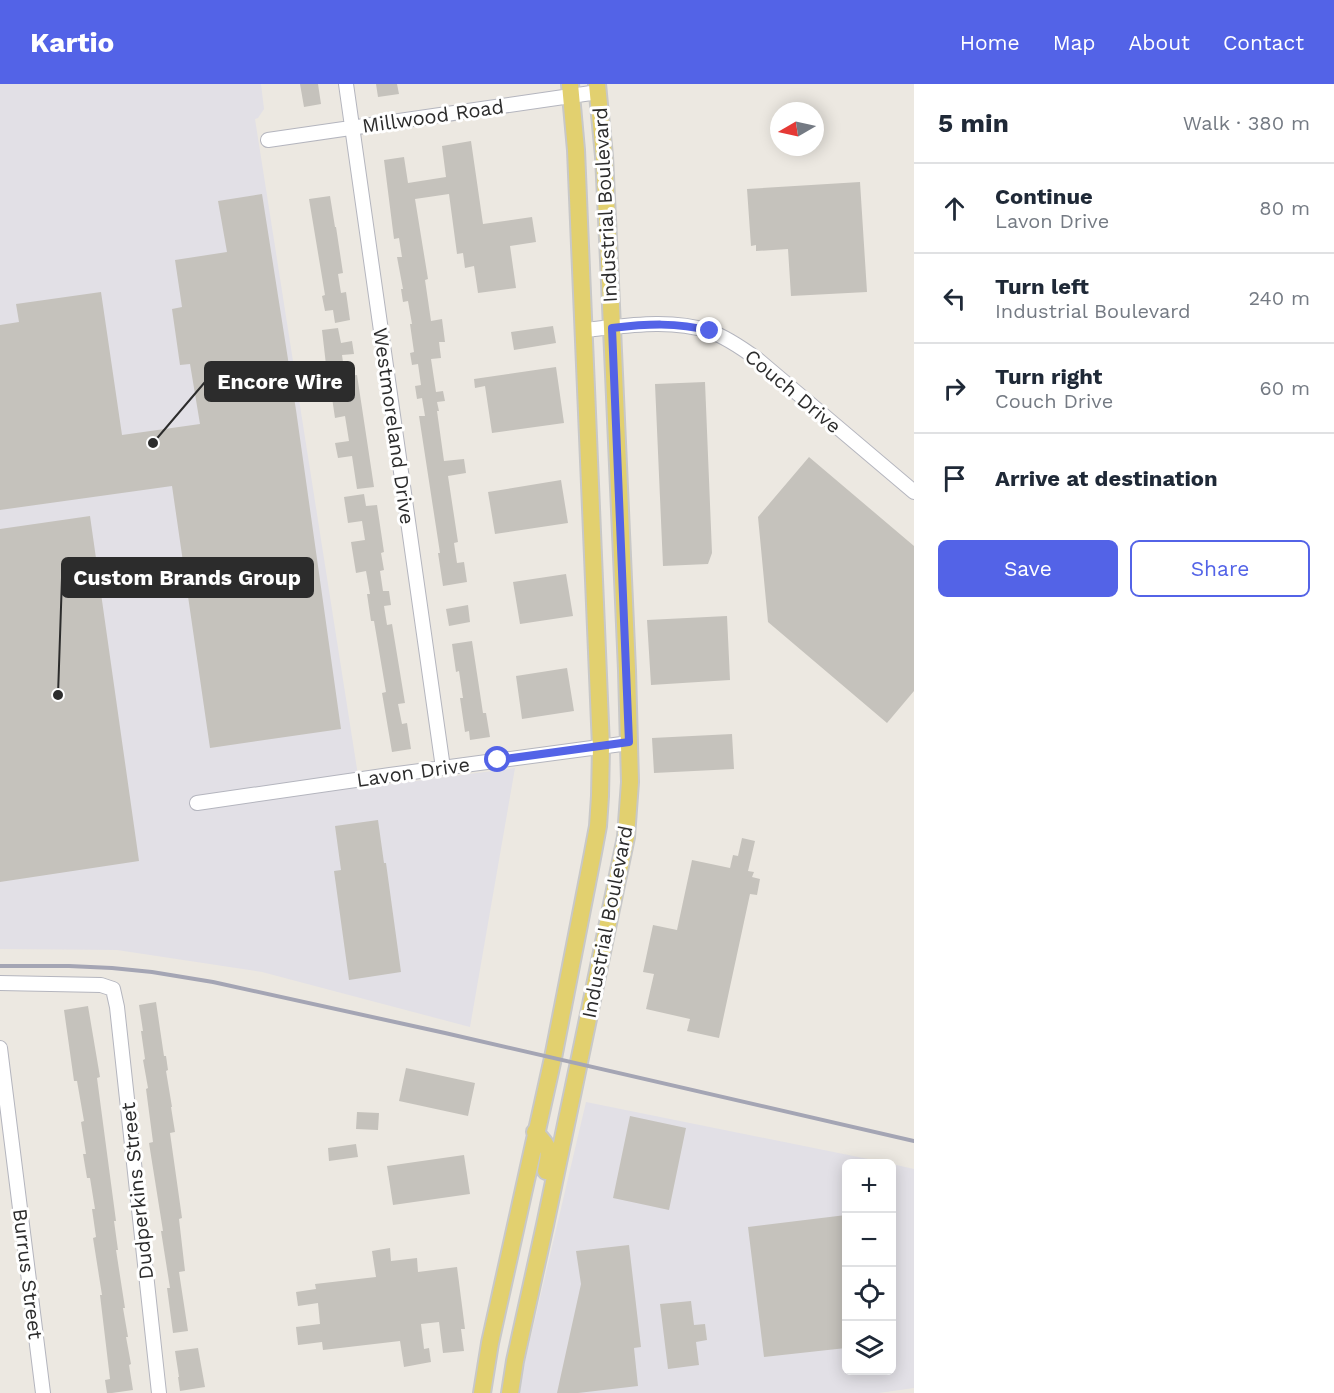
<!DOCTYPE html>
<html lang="en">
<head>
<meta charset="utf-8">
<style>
  :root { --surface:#fff; --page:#f6f6f7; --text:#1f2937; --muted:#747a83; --line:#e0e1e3; --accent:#5363e7 }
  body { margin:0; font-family:"Work Sans",sans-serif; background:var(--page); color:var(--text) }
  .controls { position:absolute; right:18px; bottom:18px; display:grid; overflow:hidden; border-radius:9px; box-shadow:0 3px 15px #0003 }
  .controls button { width:54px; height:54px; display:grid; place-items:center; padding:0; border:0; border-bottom:2px solid var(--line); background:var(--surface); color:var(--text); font:30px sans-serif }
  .compass { position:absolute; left:770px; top:18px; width:54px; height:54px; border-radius:50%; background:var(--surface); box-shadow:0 3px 15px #0003; rotate:261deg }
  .stop { position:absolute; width:18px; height:18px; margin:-14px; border:4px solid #5363e7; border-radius:50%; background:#fff }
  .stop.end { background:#5363e7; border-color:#fff; box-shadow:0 2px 6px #0008 }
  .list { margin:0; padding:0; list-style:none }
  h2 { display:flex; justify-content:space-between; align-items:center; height:78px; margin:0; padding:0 24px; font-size:26px }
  h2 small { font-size:20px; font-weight:400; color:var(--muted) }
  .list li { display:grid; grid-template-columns:39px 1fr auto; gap:18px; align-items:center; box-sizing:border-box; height:90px; padding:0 24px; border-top:2px solid var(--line) }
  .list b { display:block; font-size:22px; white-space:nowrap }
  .list p { margin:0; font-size:20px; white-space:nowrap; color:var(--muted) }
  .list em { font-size:20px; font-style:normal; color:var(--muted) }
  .actions { display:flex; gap:12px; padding:18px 24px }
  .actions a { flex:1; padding:14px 0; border:2px solid var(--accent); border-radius:9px; text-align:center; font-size:21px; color:var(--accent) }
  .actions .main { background:var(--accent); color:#fff }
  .icon { flex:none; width:33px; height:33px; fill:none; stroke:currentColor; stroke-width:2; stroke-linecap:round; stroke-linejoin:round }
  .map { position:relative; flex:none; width:914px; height:1309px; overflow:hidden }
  header { display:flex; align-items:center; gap:36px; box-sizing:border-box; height:84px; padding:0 30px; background:var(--accent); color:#fff }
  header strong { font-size:28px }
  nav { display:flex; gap:33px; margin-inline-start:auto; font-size:21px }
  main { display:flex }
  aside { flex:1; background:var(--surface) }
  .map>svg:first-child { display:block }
  .industrial { fill:#e2e0e6 }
  .building { fill:#c5c2bc }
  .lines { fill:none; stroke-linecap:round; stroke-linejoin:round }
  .minor-casing { stroke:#b4b5be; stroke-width:16 }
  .major-casing { stroke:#c8c8c8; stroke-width:20 }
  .minor { stroke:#fff; stroke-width:14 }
  .major { stroke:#e2d06f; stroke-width:16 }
  .rail { stroke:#a4a5b4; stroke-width:4 }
  .route { stroke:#5363e7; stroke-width:8 }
  .labels { text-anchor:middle; stroke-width:6; stroke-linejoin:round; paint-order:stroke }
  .street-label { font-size:20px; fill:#2c2c2c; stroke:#fff }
  .leader { fill:none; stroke:#2c2c2c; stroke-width:2 }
  .callout-dot { fill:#2c2c2c; stroke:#fff; stroke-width:2 }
  .callout { fill:#2c2c2c; stroke:#2c2c2c; stroke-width:2 }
  .callout-label { font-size:21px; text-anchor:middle; font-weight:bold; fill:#fff }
</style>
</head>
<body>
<header>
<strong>Kartio</strong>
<nav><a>Home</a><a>Map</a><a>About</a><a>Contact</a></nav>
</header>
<main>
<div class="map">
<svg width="914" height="1309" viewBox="0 0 914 1309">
  <rect width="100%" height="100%" fill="#ece8e1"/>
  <path class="industrial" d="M0,0H261L264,25L258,34L255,35L360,704L515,684L470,943L262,888L117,866L0,865Z
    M586,1018L888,1079L846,1080V1286H892V1080L914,1085V1304L879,1309H520L519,1303Z"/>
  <path class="building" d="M300,0H318L321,20L304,23Z
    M376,0H397L399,10L378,13Z
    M471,57L483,140L532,133L536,158L510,162L516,204L478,209L474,182L465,184L463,169L457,170L449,110L415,115L428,195L425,196L431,237L442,235L445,258H439L441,274L431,275L436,308L443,307L445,317L437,318L439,327H437L444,377L464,375L466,389L448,392L458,458L454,459L457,479L464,478L467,498L443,502L438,469H440L419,332H425L422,314L417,315L415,302L421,301L418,280L412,281L410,269L414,268L410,240H412L408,217L403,218L401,205H403L397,173H402L399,154L394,155L384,76L404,73L408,99L446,93L442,62Z
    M860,98L867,208L791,212L788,165L756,167V161L751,162L747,105Z
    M262,110L296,326L341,645L210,664L172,402L0,426V241L19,238L16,220L101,208L122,351L200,340L190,280L180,281L172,225L182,223L175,176L227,168L218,117Z
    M330,112L335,143H336L343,189L338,190L341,209L346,208L350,236L335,239L333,226L325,227L322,212L325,211L309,115Z
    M553,242L556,259L514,266L511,248Z
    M338,244L341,259L352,257L354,270L342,271L345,292L357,291L374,403L357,405L352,372L338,374L335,359L349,357L345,332L335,334L331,307H329L322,246Z
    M556,283L564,339L492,349L485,302L475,304L474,295Z
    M705,298L712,469L708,480L663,482L655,300Z
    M809,373L914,462V607L887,639L768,538L758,433Z
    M561,396L568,439L495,450L488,408Z
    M364,410L366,422L377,421L384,468L381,469L384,486L380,487L383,507H389L391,521L384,522L387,541L392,540L405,619L398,620L402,640L407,639L411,665L392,668L382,609L386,608L374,537H371L367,510H370L366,487L356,489L351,458L365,456L362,437L348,439L344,413Z
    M90,432L139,777L0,798V445Z
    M566,490L573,532L520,540L513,498Z
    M468,521L470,538L449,542L446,525Z
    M727,532L730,596L651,601L647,536Z
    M472,557L483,629H486L490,653L470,656L469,647L465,648L460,614H463L459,587L456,588L452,560Z
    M567,584L574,627L522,635L516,592Z
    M732,650L734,685L654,689L652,654Z
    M378,736L384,779H386L401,888L349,896L334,787L341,786L335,742Z
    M742,754L755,757L748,787L754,788L752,793L760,795L757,811L750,810L719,954L687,947L690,935L646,925L654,890L643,888L653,841L677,846L692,776L730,784L733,771L738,772Z
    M156,918L164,972H166L168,986L166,987L172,1023H171L175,1048L170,1049L182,1134L179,1135L185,1187L179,1188L188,1247L173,1249L167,1204H170L161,1147H163L149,1059L153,1058L146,1005L148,1004L143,976L145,975L141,947H143L139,921Z
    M88,922L100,993L97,994L116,1137H114L118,1166H116L125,1224H123L128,1253H126L131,1280L129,1281L133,1306L112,1309H107L105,1296L110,1295L100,1211H102L93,1154L96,1153L92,1125H95L90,1094H87L83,1070H86L81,1038L84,1037L77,997H74L64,926Z
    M406,984L475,999L468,1032L399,1017Z
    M357,1028L379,1029L378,1046L356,1045Z
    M630,1032L686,1044L669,1126L613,1114Z
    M356,1060L358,1073L329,1077L328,1064Z
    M464,1071L470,1110L393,1121L387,1082Z
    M846,1131V1264L764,1273L748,1143Z
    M629,1161L641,1263L634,1264L638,1302L578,1309H557L581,1200L576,1167Z
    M390,1164L391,1177L417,1174L418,1188L457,1183L465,1245H461L464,1267L443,1269L439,1238L421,1240L424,1265L429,1264L431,1278L404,1283L400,1257L323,1266L322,1258L298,1261L296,1243L320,1240L318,1219L298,1222L296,1208L316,1205L315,1200L376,1193L372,1167Z
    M691,1217L694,1241L705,1240L707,1256L696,1258L699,1281L668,1285L660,1220Z
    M198,1264L205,1303L180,1307L178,1293H179L175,1267Z"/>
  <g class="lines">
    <defs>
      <path id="minor" d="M346,0L443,684
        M268,56L598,8
        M584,246C625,242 669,234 709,247C726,253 742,264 757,275L914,408
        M197,719L390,691L629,659
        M0,899L101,901L113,905L117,923L159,1309
        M0,964L43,1309"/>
      <path id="major" d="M535,1048C550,1065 551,1065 546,1087
        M482,1309L490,1259L553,974L592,774L598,742L600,712L601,663L576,66L570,0
        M510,1309L515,1277L545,1141L626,753L630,698L627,586L609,176L604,72L597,0"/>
    </defs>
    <use href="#minor" class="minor-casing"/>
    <use href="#major" class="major-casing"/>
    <use href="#minor" class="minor"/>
    <use href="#major" class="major"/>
    <path class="rail" d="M0,882H69L112,884L152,888L213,898L445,949L914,1057"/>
  </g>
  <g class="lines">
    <path class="route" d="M498,676L629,658L612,244C646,240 677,238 710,247"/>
  </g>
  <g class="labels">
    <g class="street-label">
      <text transform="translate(433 32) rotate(-8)" y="7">Millwood Road</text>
      <text transform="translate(605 121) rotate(-93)" y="7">Industrial Boulevard</text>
      <text transform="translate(793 307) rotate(40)" y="7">Couch Drive</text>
      <text transform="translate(394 342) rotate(82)" y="7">Westmoreland Drive</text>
      <text transform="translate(413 688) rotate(-8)" y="7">Lavon Drive</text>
      <text transform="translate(607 838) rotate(-79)" y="7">Industrial Boulevard</text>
      <text transform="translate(137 1107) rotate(-96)" y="7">Dudperkins Street</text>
      <text transform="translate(28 1190) rotate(83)" y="7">Burrus Street</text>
    </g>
  </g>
  <path class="leader" d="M153 359L205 298M58 611L62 494"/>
  <g class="callout-dot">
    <circle cx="153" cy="359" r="6"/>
    <circle cx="58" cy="611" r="6"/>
  </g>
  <g class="callout">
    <rect x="205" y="278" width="149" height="39" rx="6"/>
    <rect x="62" y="474" width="251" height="39" rx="6"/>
  </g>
  <g class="callout-label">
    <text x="280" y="305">Encore Wire</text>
    <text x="187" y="501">Custom Brands Group</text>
  </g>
</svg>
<div class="controls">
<button>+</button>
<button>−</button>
<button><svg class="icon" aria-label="locate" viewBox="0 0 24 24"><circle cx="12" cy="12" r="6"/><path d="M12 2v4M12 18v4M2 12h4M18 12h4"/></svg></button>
<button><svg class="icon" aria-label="layers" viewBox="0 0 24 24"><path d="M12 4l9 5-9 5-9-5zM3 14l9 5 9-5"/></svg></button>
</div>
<svg class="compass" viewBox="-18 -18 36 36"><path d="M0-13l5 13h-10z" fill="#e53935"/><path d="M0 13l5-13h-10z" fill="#747a83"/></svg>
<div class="stop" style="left:498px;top:676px"></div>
<div class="stop end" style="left:710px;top:247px"></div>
</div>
<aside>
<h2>5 min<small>Walk · 380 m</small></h2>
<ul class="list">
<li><svg class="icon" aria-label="ahead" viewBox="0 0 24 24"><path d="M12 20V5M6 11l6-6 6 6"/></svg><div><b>Continue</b><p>Lavon Drive</p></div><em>80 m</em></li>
<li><svg class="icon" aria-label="left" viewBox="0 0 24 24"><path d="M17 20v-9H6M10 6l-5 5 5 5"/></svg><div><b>Turn left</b><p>Industrial Boulevard</p></div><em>240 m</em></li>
<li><svg class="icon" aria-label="right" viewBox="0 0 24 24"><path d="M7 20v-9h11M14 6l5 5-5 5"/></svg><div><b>Turn right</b><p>Couch Drive</p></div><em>60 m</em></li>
<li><svg class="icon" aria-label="arrive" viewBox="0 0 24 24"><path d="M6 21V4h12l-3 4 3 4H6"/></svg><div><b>Arrive at destination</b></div></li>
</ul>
<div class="actions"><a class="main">Save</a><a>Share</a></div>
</aside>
</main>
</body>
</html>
